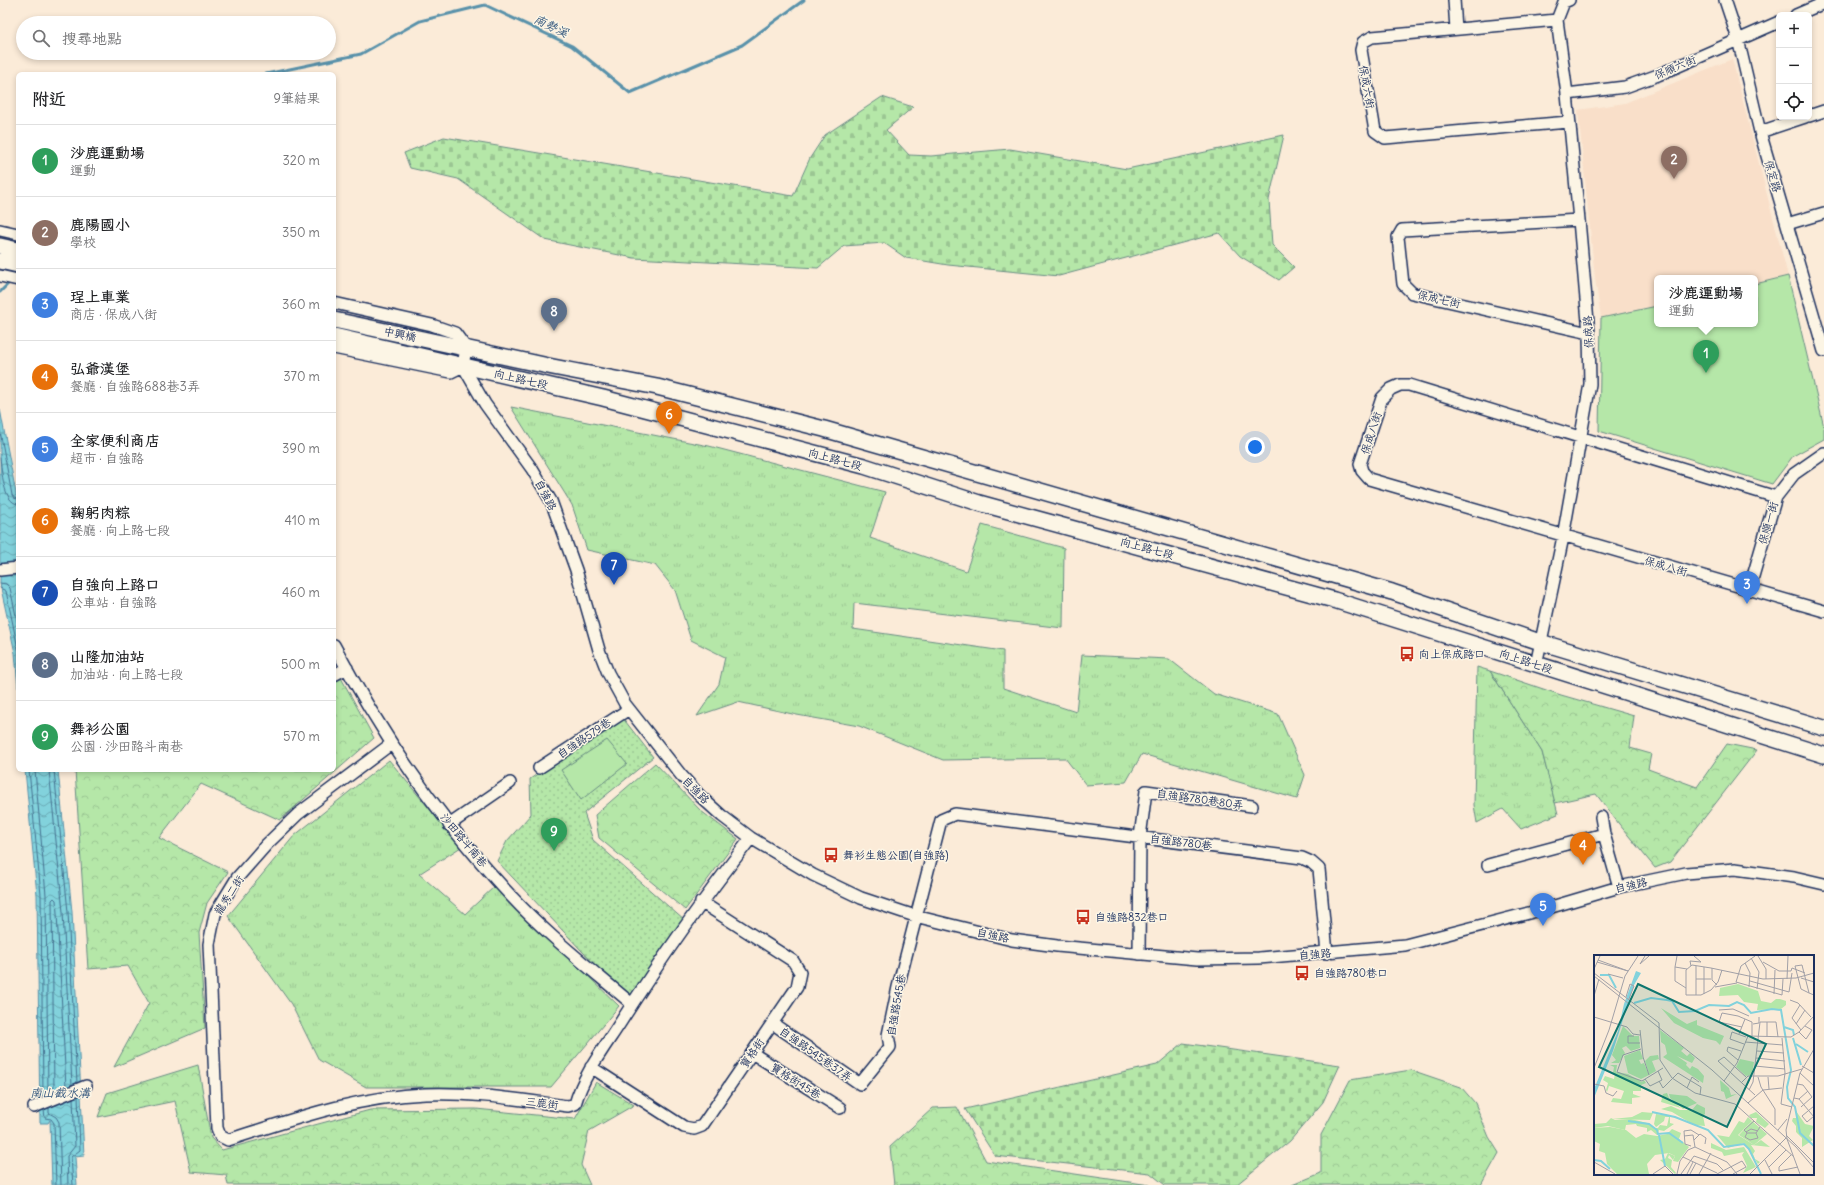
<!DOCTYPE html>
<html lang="zh-TW">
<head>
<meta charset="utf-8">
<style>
  :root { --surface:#fff; --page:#f6f6f6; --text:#202124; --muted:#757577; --line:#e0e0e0; --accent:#c8321e }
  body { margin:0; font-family:Delius,"LXGW WenKai TC",sans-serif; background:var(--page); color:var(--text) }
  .controls { position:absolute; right:12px; top:12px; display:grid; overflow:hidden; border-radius:6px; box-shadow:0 2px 6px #0003 }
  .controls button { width:36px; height:36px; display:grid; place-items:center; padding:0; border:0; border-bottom:1px solid var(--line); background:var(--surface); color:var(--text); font:20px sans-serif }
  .you { position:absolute; left:1255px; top:447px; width:14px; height:14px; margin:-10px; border:3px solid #fff; border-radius:50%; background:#1a73e8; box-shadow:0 0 0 6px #1a73e833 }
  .badge { display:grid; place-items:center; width:26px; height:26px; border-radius:50%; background:var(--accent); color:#fff; font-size:13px; font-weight:700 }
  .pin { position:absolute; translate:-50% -33px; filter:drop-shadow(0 1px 2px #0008) }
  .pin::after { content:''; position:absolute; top:21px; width:14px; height:12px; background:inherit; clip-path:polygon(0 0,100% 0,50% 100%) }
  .popup { position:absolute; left:1654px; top:275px; width:104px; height:52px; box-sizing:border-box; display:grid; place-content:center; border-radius:6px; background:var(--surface); filter:drop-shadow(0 1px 3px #0005); font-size:13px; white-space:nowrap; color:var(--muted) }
  .popup b { font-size:15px; color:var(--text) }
  .popup::after { content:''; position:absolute; left:50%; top:100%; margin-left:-8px; border:8px solid transparent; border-top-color:var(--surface) }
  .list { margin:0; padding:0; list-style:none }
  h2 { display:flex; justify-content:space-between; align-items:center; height:52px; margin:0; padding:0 16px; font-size:17px }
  h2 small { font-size:13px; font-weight:400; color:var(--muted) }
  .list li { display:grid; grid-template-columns:26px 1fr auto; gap:12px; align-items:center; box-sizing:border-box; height:72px; padding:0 16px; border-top:1px solid var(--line) }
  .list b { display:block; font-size:15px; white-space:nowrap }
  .list p { margin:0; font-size:13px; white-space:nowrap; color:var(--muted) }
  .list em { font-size:13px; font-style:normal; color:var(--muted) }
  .icon { flex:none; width:22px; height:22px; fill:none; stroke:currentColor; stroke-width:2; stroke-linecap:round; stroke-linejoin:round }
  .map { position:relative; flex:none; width:1824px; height:1185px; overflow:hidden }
  .search { position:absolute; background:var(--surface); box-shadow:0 2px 6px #0003; left:16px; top:16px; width:320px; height:44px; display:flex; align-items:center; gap:10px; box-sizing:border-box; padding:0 14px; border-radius:22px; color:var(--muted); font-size:15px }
  .panel { position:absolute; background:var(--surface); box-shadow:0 2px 6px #0003; left:16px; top:72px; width:320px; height:700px; border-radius:6px }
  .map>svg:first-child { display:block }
  .built { fill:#f9dfc9 }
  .grass { fill:url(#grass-tufts); stroke:#688b83 }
  .forest { fill:url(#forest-crowns); stroke:#688b83 }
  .cemetery { fill:url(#cemetery-stones); stroke:#688b83 }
  .park { fill:url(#park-dots); stroke:#688b83 }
  .garden { fill:#b5e7a8; stroke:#688b83 }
  .water { fill:url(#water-waves); stroke:#5991aa }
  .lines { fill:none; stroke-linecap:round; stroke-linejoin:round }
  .shore { stroke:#447090; stroke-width:1 }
  .stream { stroke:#5991aa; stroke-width:3 }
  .street-casing { stroke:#1b2f5e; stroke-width:14 }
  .secondary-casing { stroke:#1b2f5e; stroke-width:18 }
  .street { stroke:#fcf5e5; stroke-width:11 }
  .secondary { stroke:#fcf5e5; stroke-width:15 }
  .labels { text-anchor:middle; stroke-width:3; stroke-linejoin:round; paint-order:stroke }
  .street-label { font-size:11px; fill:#1b2f5e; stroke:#fcf5e5 }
  .poi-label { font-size:11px; fill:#1b2f5e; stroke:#fcf5e5; text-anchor:start }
  .water-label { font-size:12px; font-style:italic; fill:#35587e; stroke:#fcf5e5 }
  .inset-river { fill:none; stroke:#82d2dc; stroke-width:2 }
  .inset-road { fill:none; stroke:#a1a0a7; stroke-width:1 }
  .view { fill:#0f766e; fill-opacity:0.15; stroke:#0f766e; stroke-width:2 }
  .inset-edge { fill:none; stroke:#1b2f5e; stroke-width:2 }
</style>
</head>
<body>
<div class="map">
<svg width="1824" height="1185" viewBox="0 0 1824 1185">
  <defs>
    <pattern id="grass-tufts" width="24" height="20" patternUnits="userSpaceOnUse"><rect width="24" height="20" fill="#b5e7a8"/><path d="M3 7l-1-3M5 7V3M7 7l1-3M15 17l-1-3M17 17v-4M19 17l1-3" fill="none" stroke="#9bc693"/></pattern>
    <pattern id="forest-crowns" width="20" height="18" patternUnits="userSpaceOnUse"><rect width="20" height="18" fill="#b5e7a8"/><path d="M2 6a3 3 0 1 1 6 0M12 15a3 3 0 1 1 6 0" fill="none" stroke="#9bc693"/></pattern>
    <pattern id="cemetery-stones" width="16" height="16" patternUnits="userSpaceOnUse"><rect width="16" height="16" fill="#b5e7a8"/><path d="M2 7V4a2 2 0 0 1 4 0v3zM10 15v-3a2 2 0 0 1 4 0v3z" fill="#9bc693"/></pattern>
    <pattern id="park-dots" width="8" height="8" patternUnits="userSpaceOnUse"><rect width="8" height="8" fill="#b5e7a8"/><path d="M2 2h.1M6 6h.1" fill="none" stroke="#9bc693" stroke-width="1.8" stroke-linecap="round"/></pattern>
    <pattern id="water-waves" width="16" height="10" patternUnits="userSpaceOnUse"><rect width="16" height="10" fill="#82d2dc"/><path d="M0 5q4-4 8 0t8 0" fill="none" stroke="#6aabb6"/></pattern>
  </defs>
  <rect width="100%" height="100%" fill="#fbebd8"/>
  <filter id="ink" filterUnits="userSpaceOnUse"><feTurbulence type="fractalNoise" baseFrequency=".025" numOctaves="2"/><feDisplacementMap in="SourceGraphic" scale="8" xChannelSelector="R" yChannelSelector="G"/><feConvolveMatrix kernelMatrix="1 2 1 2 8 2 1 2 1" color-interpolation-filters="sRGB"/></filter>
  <g filter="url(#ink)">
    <path class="built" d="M1732,59L1788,276L1755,284V278H1657V306L1601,318L1595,278L1578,110L1625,103Z"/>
    <path class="grass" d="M511,407L709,446L885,492L870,538L966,571L982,525L1064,548L1063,628L854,603L853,629L1003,651V688L1076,712L1082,655L1169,659L1214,694L1278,714L1305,775L1297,799L1142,754L1126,782L1086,785L1065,758L943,760L859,726L797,715L738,702L697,716L719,684L725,657L691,640L675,590L655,565L587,550L572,505Z
      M1477,667L1490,671L1542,752L1558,814L1521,829L1503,809L1477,823L1474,805Z
      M389,760L461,847L419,874L465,914L495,886L619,1006L551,1087H366L319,1060L291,1004L228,916L294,836Z"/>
    <path class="forest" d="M334,665L374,738L280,820L201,784L159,838L228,872L207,903L199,933L205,1028L114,1067L149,1003L128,966L88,969L75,770H334Z
      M1490,671L1561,695L1634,716L1630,748L1651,754L1648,769L1697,787L1727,744L1757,750L1670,862L1655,868L1619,824L1596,794L1555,803L1542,752Z
      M655,763L701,811L738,839L685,910L599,838L595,815Z
      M198,1065L211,1138L222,1150L370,1110L476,1109L575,1119L596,1082L634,1105L589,1131L581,1165L590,1185H228L226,1175L191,1172L175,1101L98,1117L107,1093Z
      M1411,1070L1461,1087L1475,1103L1489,1137L1499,1153L1481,1185H1292L1321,1173V1135L1350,1080Z
      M957,1107L986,1161L1150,1185H894L890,1147L933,1108Z"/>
    <path class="cemetery" d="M882,97L913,107L886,130L909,155L931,156L1010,149L1127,169L1284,135L1269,200L1272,245L1294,267L1279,280L1240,256L1219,233L1059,276L948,265L906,258L884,243L844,246L818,268L634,258L545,240L458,179L410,168L404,153L444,137L793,196L810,158L825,135Z
      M1183,1043L1340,1065L1323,1102L1290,1141L1236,1185H1165L1150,1173L995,1156L965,1109L1157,1065Z"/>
    <path class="park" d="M622,717L653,757L584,813L593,840L685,921L632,1004L497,861L507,841L531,814L530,779Z"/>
    <path class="garden" d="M1788,276L1824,427V439L1793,456L1772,484L1599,431L1601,318L1657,306V324H1755V284Z
      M607,740L627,764L581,800L561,770Z"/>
    <path class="water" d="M0,409L18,504V688L15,653L0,584Z
      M25,770H58L72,912L84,1156L75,1157L77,1185H52L50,1120L48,1123H40L37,895Z"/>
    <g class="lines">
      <path class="shore" d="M0,431L12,495L14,498L18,499
        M0,458C2,470 3,503 18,504
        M0,583L6,584L10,588L18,625
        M0,588L6,591L18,649
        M29,770L41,895L43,1096
        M35,770L46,895L48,1094
        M49,770L63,912L72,1085
        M54,770L68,912L77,1083
        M54,1092L52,900L54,898L56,900L57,913L66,1087
        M49,1108V1113L56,1117L59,1122L61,1185
        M44,1110L45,1118L51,1119L54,1123L56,1185
        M68,1185L67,1156L75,1146L73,1098
        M73,1185L71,1157L80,1150L78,1096"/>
      <path class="stream" d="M266,74L361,54L420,21L485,5L572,46L630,93L742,45L804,0
        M0,292L9,283"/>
      <defs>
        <path id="street" d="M1454,0L1456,29
          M1725,0L1738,39L1760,132L1824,351
          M1796,15L1824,3
          M1557,20L1372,37L1363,42L1361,50L1375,131L1385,138L1569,122
          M1567,94L1625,87L1658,75L1779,22
          M1809,116L1824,111
          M1760,132L1805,117
          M1579,220L1402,230L1398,237L1403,284L1412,293L1589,333
          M1787,224L1824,213
          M0,230L18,234
          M0,276L18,280
          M334,303L432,325L455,333L466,348L463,366L485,404L532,469L551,501L576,570L599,650L608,673L625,704L681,775L701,797L722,816L751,838L813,875L861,898L915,916L1012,940L1057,946L1197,959L1259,958L1405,945L1548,908L1619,887L1686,873L1735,869L1794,877L1824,884
          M334,348L451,372L463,366
          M1776,497L1409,385H1400L1391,389L1382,398L1360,464L1362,471L1369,479L1824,611
          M0,570L18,568
          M1749,590L1776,497L1794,474L1824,453
          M334,645C382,736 440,820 511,896C547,935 591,969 632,1004
          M1536,665L1563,537L1590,384L1589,333L1579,220L1567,94L1557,20L1564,2L1569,0
          M334,675L347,668
          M391,744L298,814L267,844L237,878L215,914L209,944L217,1128L220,1136L228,1140C294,1119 355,1097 425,1094C473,1092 521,1100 568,1106L575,1104C584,1073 605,1047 622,1020C662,957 705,897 751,838
          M539,768L629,709
          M1601,817L1604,834L1619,887
          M449,825L510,783
          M1488,865L1604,834
          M1139,954L1140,837L1146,791L1252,806
          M772,1023L860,1084L890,1047L888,1035L898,987L941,820L955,814L1302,858L1311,862L1319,869L1327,953
          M752,1053L840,1108
          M591,1067L684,1127L694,1129L702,1126L797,987L800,972L793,961L701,902
          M34,1107L86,1086"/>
        <path id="secondary" d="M0,246L18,250
          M0,261L18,265
          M334,320L553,367L657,387L824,429L1392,592L1540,642L1824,728
          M334,336L603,398L864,466L979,503L1334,600L1824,755"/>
      </defs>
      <use href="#street" class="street-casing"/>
      <use href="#secondary" class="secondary-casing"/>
      <use href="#street" class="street"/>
      <use href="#secondary" class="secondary"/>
    </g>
  </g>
  <defs>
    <symbol id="bus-bare" viewBox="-9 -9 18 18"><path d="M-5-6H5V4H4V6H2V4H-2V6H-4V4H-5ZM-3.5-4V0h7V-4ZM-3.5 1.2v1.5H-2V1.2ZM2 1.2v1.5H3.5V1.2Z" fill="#c8321e" stroke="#fcf5e5" stroke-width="2.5" paint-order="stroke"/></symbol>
  </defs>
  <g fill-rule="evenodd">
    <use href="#bus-bare" x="1396" y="643" width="22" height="22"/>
    <use href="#bus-bare" x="820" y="844" width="22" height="22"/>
    <use href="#bus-bare" x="1072" y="906" width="22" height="22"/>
    <use href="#bus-bare" x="1291" y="962" width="22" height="22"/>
  </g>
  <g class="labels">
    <g class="street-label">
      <text transform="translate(1675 67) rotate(-23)" y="4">保順六街</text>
      <text transform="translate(1367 87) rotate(80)" y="4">保成六街</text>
      <text transform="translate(1773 176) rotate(74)" y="4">保定路</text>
      <text transform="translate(1439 299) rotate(13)" y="4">保成七街</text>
      <text transform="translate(1588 332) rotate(-93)" y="4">保成路</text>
      <text transform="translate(400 334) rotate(12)" y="4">中興橋</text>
      <text transform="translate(521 379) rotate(13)" y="4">向上路七段</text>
      <text transform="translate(1371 433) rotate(-72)" y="4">保成八街</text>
      <text transform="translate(835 459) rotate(15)" y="4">向上路七段</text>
      <text transform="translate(546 495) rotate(62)" y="4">自強路</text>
      <text transform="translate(1768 523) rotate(-74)" y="4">保順一街</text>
      <text transform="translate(1147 548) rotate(15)" y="4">向上路七段</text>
      <text transform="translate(1666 566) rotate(16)" y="4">保成八街</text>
      <text transform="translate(1526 661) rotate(18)" y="4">向上路七段</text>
      <text transform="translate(584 738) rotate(-34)" y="4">自強路579巷</text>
      <text transform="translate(696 790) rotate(46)" y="4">自強路</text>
      <text transform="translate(1200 799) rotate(8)" y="4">自強路780巷80弄</text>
      <text transform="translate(464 840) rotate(50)" y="4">沙田路斗南巷</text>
      <text transform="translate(1181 842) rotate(7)" y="4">自強路780巷</text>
      <text transform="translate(1631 885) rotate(-13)" y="4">自強路</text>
      <text transform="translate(229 895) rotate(-57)" y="4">龍秀二街</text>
      <text transform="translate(993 935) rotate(12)" y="4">自強路</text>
      <text transform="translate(1315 954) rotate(-5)" y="4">自強路</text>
      <text transform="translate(896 1005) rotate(-80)" y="4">自強路545巷</text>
      <text transform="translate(752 1053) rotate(-56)" y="4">寶格街</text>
      <text transform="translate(816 1054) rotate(35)" y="4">自強路545巷37弄</text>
      <text transform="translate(796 1081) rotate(32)" y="4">寶格街45巷</text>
      <text transform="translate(542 1103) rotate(7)" y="4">三鹿街</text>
    </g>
    <g class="poi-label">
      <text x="1419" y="658">向上保成路口</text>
      <text x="843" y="859">舞衫生態公園(自強路)</text>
      <text x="1095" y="921">自強路832巷口</text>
      <text x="1314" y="977">自強路780巷口</text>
    </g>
    <g class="water-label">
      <text transform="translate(551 26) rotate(26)" y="4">南勢溪</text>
      <text x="60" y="1097">南山截水溝</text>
    </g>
  </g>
  <g transform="translate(1594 955)">
    <rect width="220" height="220" fill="#fbebd8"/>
    <path d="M66,75L90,93L87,96L93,101L96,98L101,103L98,108L83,101L93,108L92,110L96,114L98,111L104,114L110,121L109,128L69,102L73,99L71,90L67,87ZM46,95L49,104L45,105L47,109L50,108L55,120L47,124L34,118L30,101Z" fill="#b5e7a8"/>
    <path d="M29,71L39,81H45L46,93L37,96L32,91L28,93L31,98L25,108H17L22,105L18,100ZM16,110H23L22,117L34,119L48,127L50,125L52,128L47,130V136H39V139L47,142L38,143V149L17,147L19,143L27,144L30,136L15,131L13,137L12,135L14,128L9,125L11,121L20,124L21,119L19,118L20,112ZM126,125L135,133L137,140L143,139L132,144L130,137L127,136ZM73,138L75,143L87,153L67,147L69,139ZM103,149L111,153V159L109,161L111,171L100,170L78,157L67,154L77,151L86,155H98ZM202,156L211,169L220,171L215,181L219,185L208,192V183L202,177V171L198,166L199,163H203ZM162,157L175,169L171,173L162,167L163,163H157L155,160ZM62,159L76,161V168L80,169L70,176L65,175L63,180L57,175L53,177V173L43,171L42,169L32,170L31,175L14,171L0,173V169L12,168L17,163L21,165L37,164L53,168L61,173H64L66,170L73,171L75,162H71L70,166L62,172L60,169ZM154,162L158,166L144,180L160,190L167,185L176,192L157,190L161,196L159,199L161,204L166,207L164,209L150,188L134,193L123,180L135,182L145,166L150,168ZM117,188L132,195L150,192L162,212L149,218L153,211L148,200L150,197L130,201L128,197L117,193ZM74,198L81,201L79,205L75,200L74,203L78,205L77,212L82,218L81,219L66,205L71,204Z" fill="#b5e7a8"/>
    <path d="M144,29L164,36L167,46L177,48L182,44H186L192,46V50L187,54L163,55L164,49L150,47L144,40L125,41L126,33ZM67,53L93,69L103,65V70L130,81L126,90L122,86L109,83L80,68ZM75,139L93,141L103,148L89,154L76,143ZM16,172L32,175L42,183L50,179L63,181L73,179L78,174L87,178L85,184L95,192L84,207L79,206L81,201L75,198L61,200L53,209L55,219H23L13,209L11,198L5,196L6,189L0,186V173Z" fill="#b5e7a8"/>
    <path d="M64,100L65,104L58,106L62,116L55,120L51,106L56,101ZM48,157L59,158L56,165L18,164L38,162Z" fill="#b5e7a8"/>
    <path d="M146,104L160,107L158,120L152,121L142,112ZM158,166L173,179L160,190L145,180Z" fill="#b5e7a8"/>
    <path d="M42,16L47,18L40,30L19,96L0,143V134L24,76L30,49Z" fill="#82d2dc"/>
    <path class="inset-river" d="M6,20H15L22,33M40,48L57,43L73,45L78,46L85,57L101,56L115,50L135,51L143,47L150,50L157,58L178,54L187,55L197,115L193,132L194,143L201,152L206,178L220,191M190,72L199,75L200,80M199,83L207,110M202,89L214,97M58,157L81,162L114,175L130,192L150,189L155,194L167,219M34,166L55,169L63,175L64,179L75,178L89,188M65,180L71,211M0,205L7,206L16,214"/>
    <path class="inset-road" d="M51,1L46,9L55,1M83,1L81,12L93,14M161,1L147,11L142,27L188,40L189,24M164,1L172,14V24M157,3L165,17L163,34M4,5L34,16M3,7L34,16M169,7L185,16H197L198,13L211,18M151,8L156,18L155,32M97,11L96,6L107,7L100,1M81,12V26L92,33M118,13V25L123,30M0,14L6,1M128,15L124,27L117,35L107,40H92V15L98,10L117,13L169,24L202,23L220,18M0,18L65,68L66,105L78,123L101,138L141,149L200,202M14,19L29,23M0,21L118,115L202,192L220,213M207,23L220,27M102,24H117M193,24L194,1M156,26L195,37L198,18M121,32L143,28M215,38L207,34L201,11L208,10L215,38L220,40M110,39V12M180,39L181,15M102,40V11M0,41L5,24M32,42L36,29L40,31L35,44M196,45L204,48L217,62M206,50L198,63L207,75M125,55L139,54L155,61M0,62L33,72L39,79L46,80M159,69L165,68V62M202,69L211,55M148,72L125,67L128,58L144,61L158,67V81M46,75L49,102L55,120M205,77L212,84L218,75L211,71M145,79L151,64M40,81H34V88H46M173,82V67M188,83L191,118L187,149L198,152M151,87L189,90M150,89L136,84L138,77L152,82M47,94L29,100L23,117L48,126L69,113M163,96L190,98M162,103L191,106M144,105L133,96L134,92L147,96M161,111L191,114M208,111L220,118M0,113L15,75L31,21L44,1M206,118L220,131M152,122L130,102L124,106L161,140M164,122L167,132L181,154V170M174,122L175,134M51,124L56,131L68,125L64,116M65,126L69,133L84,118L107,132L106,140M130,126L143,108L154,81L197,82L205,77L220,61M147,128L154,121H184L208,114M0,129L10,131L12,138L19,141L23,136M203,129L209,130L218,142L207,152M93,133L98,122L105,127M155,135L159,127L166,67H182L184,82M200,143L205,144L220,162M205,144L214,136M154,148L169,135L188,133M220,151L208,161L213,167L220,161M160,166L150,175L153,178H162L166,172M184,175L193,164M152,177L157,174L164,176M153,178L151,182L156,185L164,183L162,178M192,180L220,208M90,181L99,180L101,192M100,185L106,179L112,183L111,189M97,191L91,189L90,176L97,175L105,180M89,202L123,218M171,205L178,219M0,207L21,219M175,212L192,195M185,216V212L197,200M185,216L204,212M59,219L71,211L79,219M83,219L86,206L94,195L101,192L133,207L143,219M87,219L100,201L123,209L129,215M93,219L99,207M96,219L102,208M105,219L117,198M123,219L148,206L152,212L139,219M156,219L192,183M206,219L193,184L192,175L206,118L220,94"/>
    <path class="view" d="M44,29L172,89L133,172L5,112Z"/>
    <rect width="220" height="220" class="inset-edge"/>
  </g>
</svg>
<div class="controls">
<button>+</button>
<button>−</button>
<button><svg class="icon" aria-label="locate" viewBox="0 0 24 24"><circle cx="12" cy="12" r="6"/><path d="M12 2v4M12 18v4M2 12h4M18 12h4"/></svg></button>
</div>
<div class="you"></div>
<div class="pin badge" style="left:1706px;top:373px;background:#2e9e5b">1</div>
<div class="popup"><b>沙鹿運動場</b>運動</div>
<div class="pin badge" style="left:1674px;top:179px;background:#8d6e63">2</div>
<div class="pin badge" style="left:1747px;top:604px;background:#3f7fe0">3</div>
<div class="pin badge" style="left:1583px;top:865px;background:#e8710a">4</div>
<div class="pin badge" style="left:1543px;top:926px;background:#3f7fe0">5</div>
<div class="pin badge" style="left:669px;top:434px;background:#e8710a">6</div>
<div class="pin badge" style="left:614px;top:585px;background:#1a4fb4">7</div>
<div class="pin badge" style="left:554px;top:331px;background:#5c6f8a">8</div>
<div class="pin badge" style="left:554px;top:851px;background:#2e9e5b">9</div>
<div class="search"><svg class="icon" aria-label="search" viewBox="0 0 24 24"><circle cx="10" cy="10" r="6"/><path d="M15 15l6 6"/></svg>搜尋地點</div>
<section class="panel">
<h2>附近<small>9筆結果</small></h2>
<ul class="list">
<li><span class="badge" style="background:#2e9e5b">1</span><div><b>沙鹿運動場</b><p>運動</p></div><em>320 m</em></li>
<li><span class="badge" style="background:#8d6e63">2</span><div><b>鹿陽國小</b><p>學校</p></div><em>350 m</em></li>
<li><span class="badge" style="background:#3f7fe0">3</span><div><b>珵上車業</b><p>商店 · 保成八街</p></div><em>360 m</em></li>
<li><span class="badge" style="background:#e8710a">4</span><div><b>弘爺漢堡</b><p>餐廳 · 自強路688巷3弄</p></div><em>370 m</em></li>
<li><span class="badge" style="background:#3f7fe0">5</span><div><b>全家便利商店</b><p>超市 · 自強路</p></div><em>390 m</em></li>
<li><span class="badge" style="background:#e8710a">6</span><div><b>鞠躬肉粽</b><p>餐廳 · 向上路七段</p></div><em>410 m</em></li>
<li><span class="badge" style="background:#1a4fb4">7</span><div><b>自強向上路口</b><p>公車站 · 自強路</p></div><em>460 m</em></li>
<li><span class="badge" style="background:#5c6f8a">8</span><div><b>山隆加油站</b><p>加油站 · 向上路七段</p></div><em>500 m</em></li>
<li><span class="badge" style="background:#2e9e5b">9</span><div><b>舞衫公園</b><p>公園 · 沙田路斗南巷</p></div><em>570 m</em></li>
</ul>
</section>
</div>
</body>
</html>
